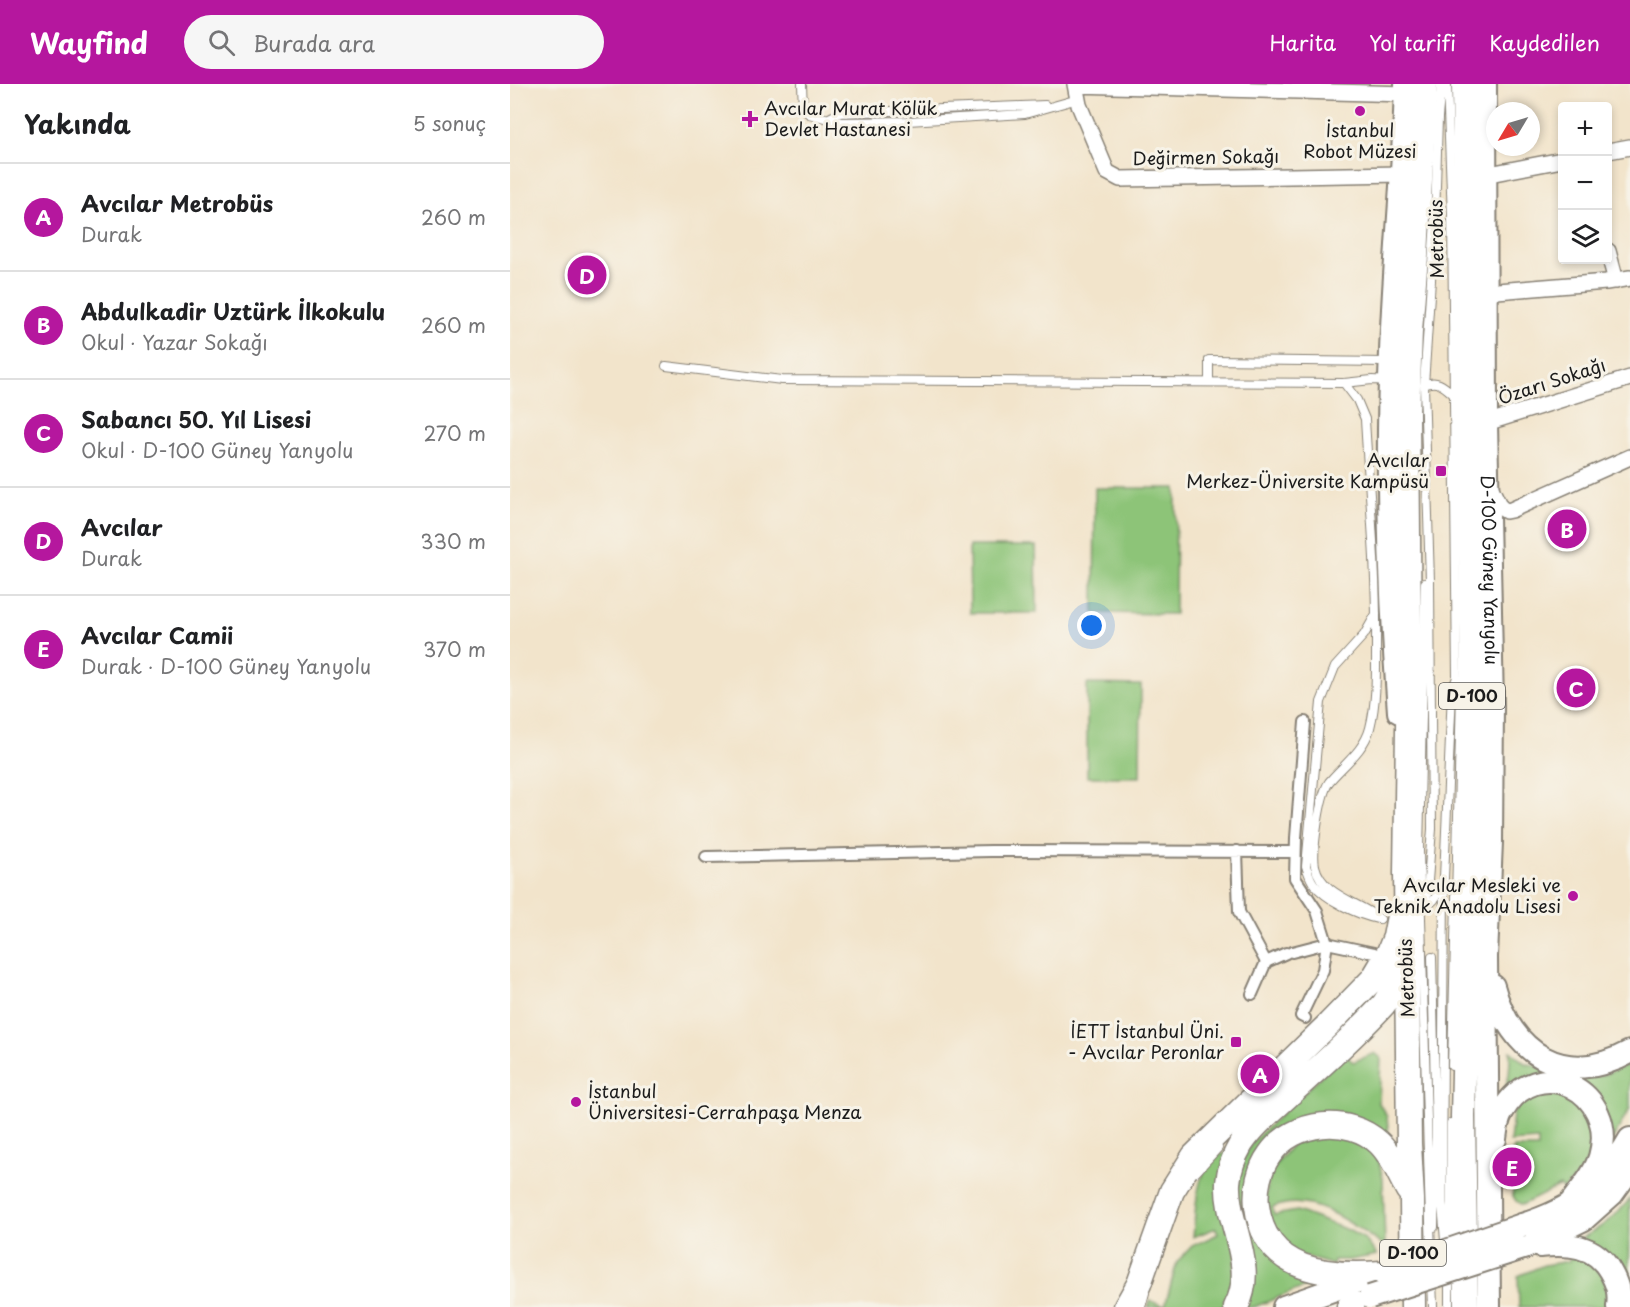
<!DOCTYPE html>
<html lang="tr">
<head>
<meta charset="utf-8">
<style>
  :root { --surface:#fff; --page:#f6f6f6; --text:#202124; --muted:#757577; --line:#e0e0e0; --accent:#b5179e }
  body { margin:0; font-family:"Playpen Sans",sans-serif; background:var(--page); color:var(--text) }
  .controls { position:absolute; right:18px; top:18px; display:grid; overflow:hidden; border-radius:6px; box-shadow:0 3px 9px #0003 }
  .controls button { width:54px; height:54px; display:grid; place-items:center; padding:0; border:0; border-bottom:2px solid var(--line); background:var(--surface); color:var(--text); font:30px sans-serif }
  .compass { position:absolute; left:976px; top:18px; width:54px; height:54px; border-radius:50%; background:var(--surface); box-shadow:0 3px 9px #0003; rotate:232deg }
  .you { position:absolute; left:582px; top:542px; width:21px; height:21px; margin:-15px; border:4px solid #fff; border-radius:50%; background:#1a73e8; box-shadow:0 0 0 9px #1a73e833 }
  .badge { display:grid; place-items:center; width:39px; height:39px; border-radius:50%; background:var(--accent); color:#fff; font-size:20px; font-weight:700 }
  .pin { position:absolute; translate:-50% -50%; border:3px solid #fff; box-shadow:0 2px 6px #0006 }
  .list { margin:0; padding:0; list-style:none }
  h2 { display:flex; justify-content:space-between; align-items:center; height:78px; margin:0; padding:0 24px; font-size:26px }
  h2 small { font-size:20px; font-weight:400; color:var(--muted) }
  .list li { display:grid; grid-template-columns:39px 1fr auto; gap:18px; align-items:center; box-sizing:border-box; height:108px; padding:0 24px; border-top:2px solid var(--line) }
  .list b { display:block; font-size:22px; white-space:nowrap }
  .list p { margin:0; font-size:20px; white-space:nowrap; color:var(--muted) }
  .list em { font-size:20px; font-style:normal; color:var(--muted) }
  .icon { flex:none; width:33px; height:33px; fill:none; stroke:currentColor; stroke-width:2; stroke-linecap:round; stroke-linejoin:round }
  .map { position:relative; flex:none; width:1120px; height:1223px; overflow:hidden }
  header { display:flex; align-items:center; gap:36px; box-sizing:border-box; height:84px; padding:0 30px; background:var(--accent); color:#fff }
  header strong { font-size:28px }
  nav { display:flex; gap:33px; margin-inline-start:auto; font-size:21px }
  .search { width:420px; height:54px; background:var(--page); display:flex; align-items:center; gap:15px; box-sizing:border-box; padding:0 21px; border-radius:33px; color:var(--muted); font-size:22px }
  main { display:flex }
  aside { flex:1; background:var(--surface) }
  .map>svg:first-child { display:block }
  .green { fill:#8dc478; stroke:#54704a; stroke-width:1.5 }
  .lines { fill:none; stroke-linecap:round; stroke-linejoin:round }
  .service-casing { stroke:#878074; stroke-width:10 }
  .pedestrian-casing { stroke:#878074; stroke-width:14 }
  .minor-casing { stroke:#878074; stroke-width:18 }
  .primary-casing { stroke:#878074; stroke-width:26 }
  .trunk-casing { stroke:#878074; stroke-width:27 }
  .service { stroke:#fff; stroke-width:8 }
  .pedestrian { stroke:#fff; stroke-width:10 }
  .minor { stroke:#fff; stroke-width:15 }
  .primary { stroke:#fff; stroke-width:22 }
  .trunk { stroke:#fff; stroke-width:24 }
  .primary-bridge-casing { stroke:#878074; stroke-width:26; stroke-linecap:butt }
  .primary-bridge { stroke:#fff; stroke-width:22 }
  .poi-dot { fill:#b5179e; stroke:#f7f3e8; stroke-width:2 }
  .labels { text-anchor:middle; stroke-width:6; stroke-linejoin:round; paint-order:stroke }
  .shield { fill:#f7f3e8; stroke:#5e5c59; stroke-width:1.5 }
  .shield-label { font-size:16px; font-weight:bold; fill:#1c1c1c }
  .poi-label { font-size:18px; fill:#1c1c1c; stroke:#f7f3e8; text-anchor:end }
  .street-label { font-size:18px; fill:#1c1c1c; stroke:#f7f3e8 }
</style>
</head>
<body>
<header>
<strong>Wayfind</strong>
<div class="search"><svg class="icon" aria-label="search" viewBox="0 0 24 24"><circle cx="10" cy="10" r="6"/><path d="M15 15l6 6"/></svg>Burada ara</div>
<nav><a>Harita</a><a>Yol tarifi</a><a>Kaydedilen</a></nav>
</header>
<main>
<aside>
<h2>Yakında<small>5 sonuç</small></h2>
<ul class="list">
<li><span class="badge">A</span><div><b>Avcılar Metrobüs</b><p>Durak</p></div><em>260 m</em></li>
<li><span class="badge">B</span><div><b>Abdulkadir Uztürk İlkokulu</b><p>Okul · Yazar Sokağı</p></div><em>260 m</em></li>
<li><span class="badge">C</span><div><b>Sabancı 50. Yıl Lisesi</b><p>Okul · D-100 Güney Yanyolu</p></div><em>270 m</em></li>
<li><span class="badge">D</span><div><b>Avcılar</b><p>Durak</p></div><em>330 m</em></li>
<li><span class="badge">E</span><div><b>Avcılar Camii</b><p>Durak · D-100 Güney Yanyolu</p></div><em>370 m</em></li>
</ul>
</aside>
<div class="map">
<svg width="1120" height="1223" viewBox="0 0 1120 1223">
  <rect width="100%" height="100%" fill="#f7f3e8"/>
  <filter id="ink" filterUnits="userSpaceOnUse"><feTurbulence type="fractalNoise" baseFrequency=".0167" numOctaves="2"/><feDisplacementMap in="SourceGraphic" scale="12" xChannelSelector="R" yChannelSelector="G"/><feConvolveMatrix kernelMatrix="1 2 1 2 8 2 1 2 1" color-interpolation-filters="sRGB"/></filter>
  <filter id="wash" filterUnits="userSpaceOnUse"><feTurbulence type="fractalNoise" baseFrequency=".008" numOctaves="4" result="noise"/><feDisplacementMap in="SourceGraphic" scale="24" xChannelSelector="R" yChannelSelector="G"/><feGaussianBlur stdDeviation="1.35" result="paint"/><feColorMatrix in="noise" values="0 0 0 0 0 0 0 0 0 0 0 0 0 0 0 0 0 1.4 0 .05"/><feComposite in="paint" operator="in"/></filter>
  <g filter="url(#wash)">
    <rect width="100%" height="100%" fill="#f2e4cb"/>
    <path class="green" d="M585,404H666L665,530L584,529Z
      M459,462H526L527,529H460Z
      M577,600L631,601L630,693H577Z
      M1000,967L1015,979L1061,991L1090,992L1120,980V1024L1101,1058L1081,1004L990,1013C1000,999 1000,984 1000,967Z
      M865,969L871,974L869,1019L877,1033L879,1056C866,1047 849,1032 834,1030C819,1027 801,1036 787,1040L740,1125L810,1197L744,1223H735L726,1107L734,1072L743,1057L834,970L843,978Z
      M1046,1004L1079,1025L1085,1054L1074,1086L1053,1106L1050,1102L1012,1121L1006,1117L1003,1112L1001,1067H1004V1064H1028V1056L1000,1058L1003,1030L1012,1015Z
      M819,1050L851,1055L868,1075L873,1094L875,1163C845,1142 801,1106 762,1124L764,1131L787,1127L838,1146L855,1155L867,1171L840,1176H824L823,1181L786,1170L761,1143L755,1122L759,1089L783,1059Z
      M717,1069L726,1167L720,1223H638L640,1217L655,1222L667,1178L682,1162L708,1150L706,1144L683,1153C686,1128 684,1074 717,1069Z
      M1120,1114L1119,1207L1072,1154C1090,1144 1108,1132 1120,1114Z
      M1060,1171L1068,1172L1093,1190L1100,1223H1009L1008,1192L1034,1181L1059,1177Z"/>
  </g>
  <g filter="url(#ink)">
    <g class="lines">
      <defs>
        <path id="service" d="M292,0L293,25L299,30L331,38L398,37L515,30L568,15
          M937,0L942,134L947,593L951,606L942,982
          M319,34L329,29L535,21
          M156,282L272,296L834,299L862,296L879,297
          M699,297V276L877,278
          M834,299L847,316L855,335C859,409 867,483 866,558C866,587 867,616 860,644C854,667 833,681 819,698C810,711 802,767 805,782C812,812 850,818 870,835
          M914,301C926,295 933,301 943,310
          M915,499L909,767L921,1171
          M866,530L854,551L825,583L811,618L796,782C798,788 800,795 804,800C816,816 848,831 868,835
          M916,823L922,745L921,630L920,497L914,301L925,136L928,34L931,0
          M916,823L924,816L932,801
          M922,873L926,1053L924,1143
          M686,1088L708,1064
          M935,1157L932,1119L934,794L942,607L947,593
          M940,1162L941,1039
          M939,1192V1223
          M922,1195L923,1223
          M631,1223L635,1209"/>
        <path id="pedestrian" d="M727,767L729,828L756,878L742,910
          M196,773L481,767L785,768
          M782,868L817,859L864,869
          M756,878L776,869
          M795,934L791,932L813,886L817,859L807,827L785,794L786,754L795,638"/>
        <path id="minor" d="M565,0L569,21L597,88L610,95L892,90
          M565,1L896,10
          M1098,67L1120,63
          M974,91L1052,76
          M1098,167L1106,197
          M975,208L1096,198L1120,194
          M976,339L1120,294
          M980,402L990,423L996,427L1001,426L1120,373"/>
        <g id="primary">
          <path id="s1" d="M975,0L976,339L982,621L981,758L976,873L979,1223"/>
          <path d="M889,628C880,508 876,388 881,268C884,179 894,90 896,0"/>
          <path d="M983,902C1001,970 1054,1004 1120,968"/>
          <path d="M985,1055C986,1046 987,1036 992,1028C1027,965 1109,1007 1090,1073C1084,1092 1069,1107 1058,1123"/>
          <path d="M1012,1141C1064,1125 1093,1102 1120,1055"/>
          <path d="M1029,1162C1057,1159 1085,1160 1100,1187C1107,1199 1110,1209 1108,1223"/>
          <path d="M1016,1163L1074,1135L1102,1110L1120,1085"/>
          <path d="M774,1223L865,1191"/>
        </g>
        <path id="trunk" d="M954,0L963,605L953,1032L956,1223
          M872,1189C819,1193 755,1189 747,1122C745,1105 749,1085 760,1070C784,1036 839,1031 869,1059C882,1071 889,1091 898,1106
          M616,1223L629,1200L662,1107L684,1072L819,940L863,895L879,868L885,853L889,832
          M726,1223C748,1181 716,1141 718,1099C719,1085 724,1072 731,1060C744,1040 765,1024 782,1008C813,980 846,951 874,920L884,904L895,879
          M839,1223L843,1219
          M903,1223L902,1115L899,1060L896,789L899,573L897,329L900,247L906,171L915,0"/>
      </defs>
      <use href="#service" class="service-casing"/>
      <use href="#pedestrian" class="pedestrian-casing"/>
      <use href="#minor" class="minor-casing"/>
      <use href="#primary" class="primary-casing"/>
      <use href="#trunk" class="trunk-casing"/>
      <use href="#service" class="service"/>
      <use href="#pedestrian" class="pedestrian"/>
      <use href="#minor" class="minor"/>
      <use href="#primary" class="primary"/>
      <use href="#trunk" class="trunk"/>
      <defs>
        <path id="primary-bridge" d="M872,1189L1012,1141
          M860,1213L1016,1163"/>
      </defs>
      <use href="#primary-bridge" class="primary-bridge-casing"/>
      <use href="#primary-bridge" class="primary-bridge"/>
    </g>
  </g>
  <g class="poi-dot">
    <circle cx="850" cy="27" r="6"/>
    <path d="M237 26h6v6h6v6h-6v6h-6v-6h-6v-6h6z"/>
    <rect x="925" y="381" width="12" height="12" rx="3"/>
    <circle cx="1063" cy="812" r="6"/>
    <rect x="720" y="952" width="12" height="12" rx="3"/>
    <circle cx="66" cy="1018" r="6"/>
  </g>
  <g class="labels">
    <g class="shield">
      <rect x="929" y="599" width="66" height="26" rx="4.5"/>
      <rect x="870" y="1156" width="66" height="26" rx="4.5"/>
    </g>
    <g class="shield-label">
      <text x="962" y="618">D-100</text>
      <text x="903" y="1175">D-100</text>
    </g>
    <g class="poi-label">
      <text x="254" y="31" text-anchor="start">Avcılar Murat Kölük<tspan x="254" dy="21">Devlet Hastanesi</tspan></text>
      <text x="850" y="53" text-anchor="middle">İstanbul<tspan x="850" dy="21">Robot Müzesi</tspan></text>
      <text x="919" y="383">Avcılar<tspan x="919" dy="21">Merkez-Üniversite Kampüsü</tspan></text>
      <text x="1051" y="808">Avcılar Mesleki ve<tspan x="1051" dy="21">Teknik Anadolu Lisesi</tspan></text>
      <text x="714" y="954">İETT İstanbul Üni.<tspan x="714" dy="21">- Avcılar Peronlar</tspan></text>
      <text x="78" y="1014" text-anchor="start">İstanbul<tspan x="78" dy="21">Üniversitesi-Cerrahpaşa Menza</tspan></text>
    </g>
    <g class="street-label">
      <text transform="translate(696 74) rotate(-1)" y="6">Değirmen Sokağı</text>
      <text transform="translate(927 155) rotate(-91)" y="6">Metrobüs</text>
      <text transform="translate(1042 298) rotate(-18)" y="6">Özarı Sokağı</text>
      <text dy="6" stroke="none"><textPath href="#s1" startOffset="486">D-100 Güney Yanyolu</textPath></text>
      <text transform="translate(897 894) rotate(-92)" y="6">Metrobüs</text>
    </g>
  </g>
</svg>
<div class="controls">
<button>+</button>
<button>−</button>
<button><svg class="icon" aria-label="layers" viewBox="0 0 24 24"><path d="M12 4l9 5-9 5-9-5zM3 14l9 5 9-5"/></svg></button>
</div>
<svg class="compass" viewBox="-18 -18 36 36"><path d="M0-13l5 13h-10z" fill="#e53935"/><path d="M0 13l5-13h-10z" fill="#757577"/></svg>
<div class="you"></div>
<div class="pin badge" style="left:750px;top:990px">A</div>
<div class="pin badge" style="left:1057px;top:445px">B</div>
<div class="pin badge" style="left:1066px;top:604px">C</div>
<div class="pin badge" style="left:77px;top:191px">D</div>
<div class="pin badge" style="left:1002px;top:1083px">E</div>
</div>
</main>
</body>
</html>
